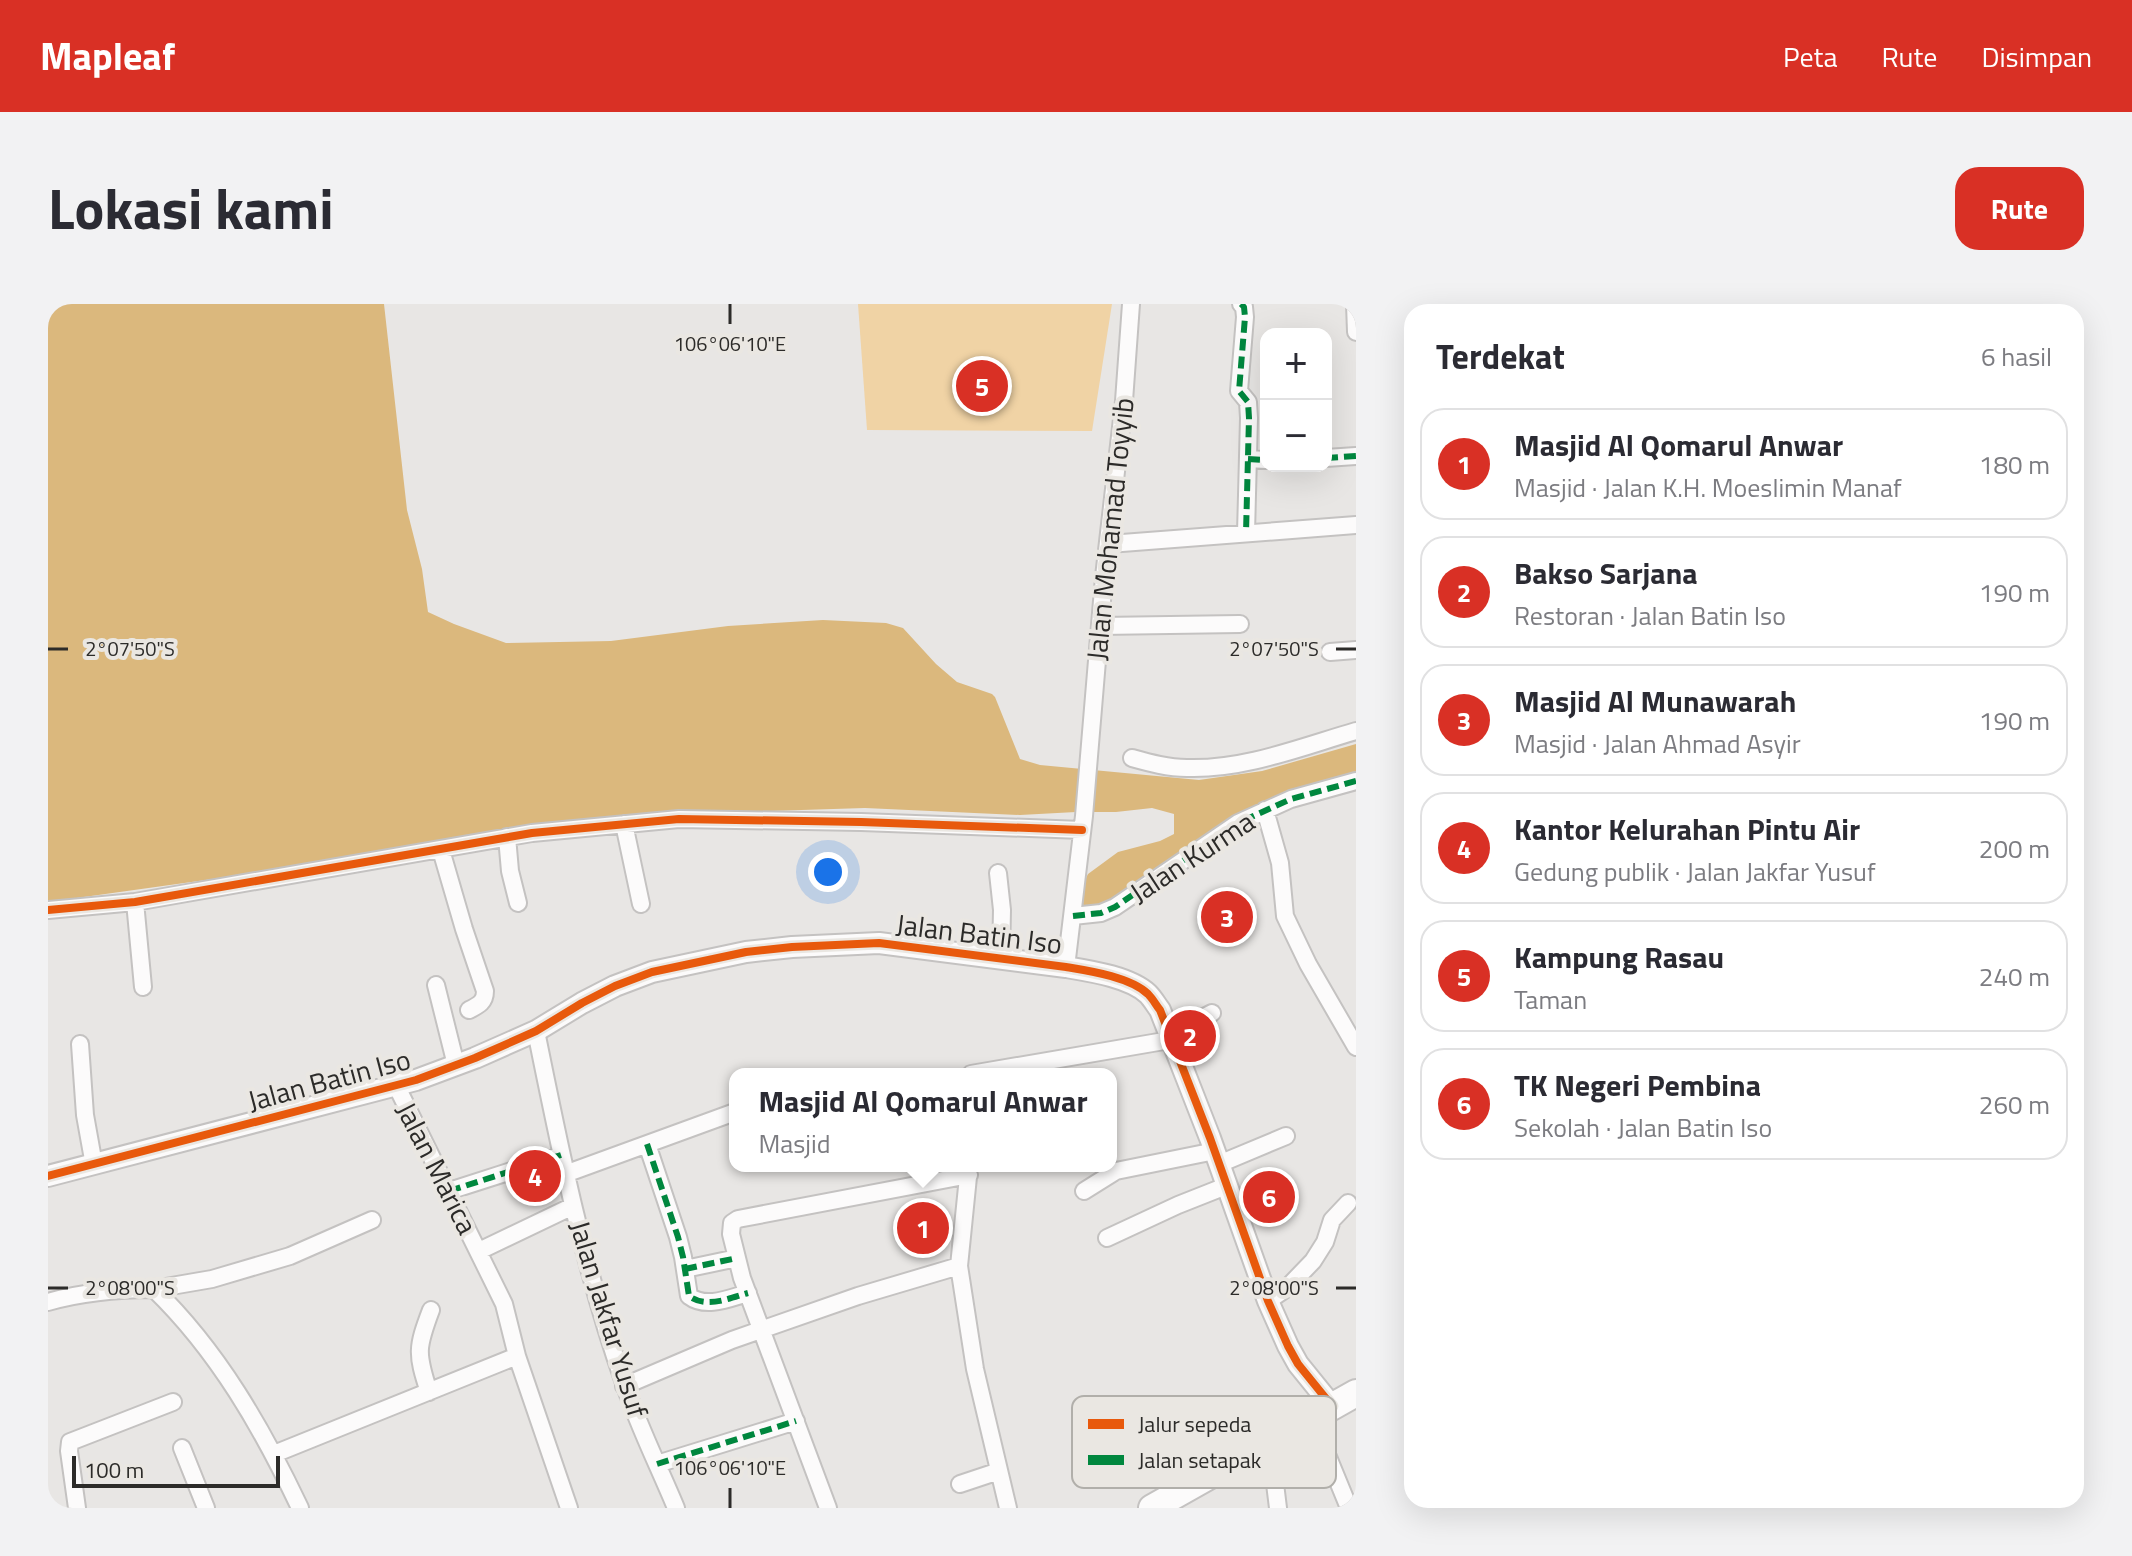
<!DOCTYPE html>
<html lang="id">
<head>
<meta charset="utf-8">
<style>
  :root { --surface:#fff; --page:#f2f2f3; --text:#2b2b33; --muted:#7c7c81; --line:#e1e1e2; --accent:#d93025 }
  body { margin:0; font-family:"Titillium Web",sans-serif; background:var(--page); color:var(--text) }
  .controls { position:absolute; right:24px; top:24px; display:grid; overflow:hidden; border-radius:16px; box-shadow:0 8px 32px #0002 }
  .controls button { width:72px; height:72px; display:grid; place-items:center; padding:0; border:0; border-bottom:2px solid var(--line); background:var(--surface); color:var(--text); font:40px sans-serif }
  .scale { position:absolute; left:24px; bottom:20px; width:208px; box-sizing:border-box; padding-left:8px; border:4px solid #2c2b29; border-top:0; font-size:22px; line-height:28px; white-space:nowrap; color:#2c2b29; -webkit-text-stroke:6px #eae7e2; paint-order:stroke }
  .you { position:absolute; left:780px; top:568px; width:28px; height:28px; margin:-20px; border:6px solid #fff; border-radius:50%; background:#1a73e8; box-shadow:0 0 0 12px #1a73e833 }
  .badge { display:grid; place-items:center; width:52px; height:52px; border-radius:50%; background:var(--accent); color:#fff; font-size:26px; font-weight:700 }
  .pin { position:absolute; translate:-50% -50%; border:4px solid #fff; box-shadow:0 2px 8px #0006 }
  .popup { position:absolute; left:681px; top:764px; width:388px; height:104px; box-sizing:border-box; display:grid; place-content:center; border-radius:16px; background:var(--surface); filter:drop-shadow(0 2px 6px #0005); font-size:26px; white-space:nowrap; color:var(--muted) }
  .popup b { font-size:30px; color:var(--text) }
  .popup::after { content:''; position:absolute; left:50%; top:100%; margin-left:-16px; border:16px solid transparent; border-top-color:var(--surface) }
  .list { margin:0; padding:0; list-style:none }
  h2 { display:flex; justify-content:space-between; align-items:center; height:104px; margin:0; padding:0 32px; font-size:34px }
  h2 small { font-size:26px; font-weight:400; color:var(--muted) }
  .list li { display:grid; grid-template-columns:52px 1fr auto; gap:24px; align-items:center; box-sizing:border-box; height:112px; margin:0 16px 16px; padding:0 16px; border:2px solid var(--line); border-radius:24px }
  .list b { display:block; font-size:30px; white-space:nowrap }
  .list p { margin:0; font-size:26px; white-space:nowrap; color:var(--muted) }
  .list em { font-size:26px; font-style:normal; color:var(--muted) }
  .map { position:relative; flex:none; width:1308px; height:1204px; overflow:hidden; border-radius:24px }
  header { display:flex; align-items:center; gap:48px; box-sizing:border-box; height:112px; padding:0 40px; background:var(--accent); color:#fff }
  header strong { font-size:38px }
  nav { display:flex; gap:44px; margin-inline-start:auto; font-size:28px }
  .intro { display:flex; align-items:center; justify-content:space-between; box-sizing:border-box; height:192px; padding:0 48px }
  h1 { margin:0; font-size:56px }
  .button { padding:20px 36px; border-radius:24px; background:var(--accent); color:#fff; font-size:28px; font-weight:700 }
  main { display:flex; gap:48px; padding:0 48px }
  aside { flex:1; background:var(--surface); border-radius:24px; box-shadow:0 8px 32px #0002 }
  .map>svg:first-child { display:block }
  .green { fill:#f0d3a5 }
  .water { fill:#dbb87d }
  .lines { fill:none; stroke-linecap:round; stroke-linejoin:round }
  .minor-casing { stroke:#c4c2c1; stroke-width:20 }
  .tertiary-casing { stroke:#c4c2c1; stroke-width:24 }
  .trunk-casing { stroke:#c4c2c1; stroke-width:30 }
  .minor { stroke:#fcfbfb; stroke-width:16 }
  .tertiary { stroke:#fcfbfb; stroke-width:20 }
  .trunk { stroke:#fcfbfb; stroke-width:26 }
  .quiet { stroke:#00873e; stroke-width:6; stroke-dasharray:12 6; stroke-linecap:butt }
  .cycleway-casing { stroke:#eae7e2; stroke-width:13 }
  .cycleway { stroke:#e8590c; stroke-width:8 }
  .ticks { fill:none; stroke:#2c2b29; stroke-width:3 }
  .labels { text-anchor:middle; stroke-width:8; stroke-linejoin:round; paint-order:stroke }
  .street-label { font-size:28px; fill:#2c2b29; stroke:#eae7e2 }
  .key { fill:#eae7e2; stroke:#b1afaa; stroke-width:2 }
  .key-label { font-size:22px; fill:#2c2b29 }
  .ticks-label { font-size:20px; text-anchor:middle; fill:#2c2b29; stroke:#eae7e2; stroke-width:8; stroke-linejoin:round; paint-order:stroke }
</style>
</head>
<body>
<header>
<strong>Mapleaf</strong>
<nav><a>Peta</a><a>Rute</a><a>Disimpan</a></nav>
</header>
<div class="intro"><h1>Lokasi kami</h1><a class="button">Rute</a></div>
<main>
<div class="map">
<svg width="1308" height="1204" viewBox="0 0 1308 1204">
  <rect width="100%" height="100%" fill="#e8e6e4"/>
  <path class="green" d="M810,0H1064L1044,127L819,126Z"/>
  <path class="water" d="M0,0H336L359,206L374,265L380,308L406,320L458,339L563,337L680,322L775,316L838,319L855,324L888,360L909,378L944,390L947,393L972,455L992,461L1151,476L1214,467L1308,440V474L1244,490L1059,599L1039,605L1036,604L1035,600L1037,576L1040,570L1070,548L1112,537L1126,530V510L1104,504L1068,508H1028L972,511L817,504L632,510L0,598Z"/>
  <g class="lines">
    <defs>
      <path id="minor" d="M1193,0L1196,3L1197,13L1191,87L1200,98L1201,114L1198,229
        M1307,0L1308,28
        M1278,154L1308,152
        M1200,155L1218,156
        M1061,240L1308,221
        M1052,322L1192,320
        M1282,348L1308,346
        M1084,454C1102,459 1120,464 1139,464C1196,466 1253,443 1308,427
        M1217,506L1232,559L1237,612L1260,660L1308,743
        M576,520L593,600
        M459,533L462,567L470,599
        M393,546L416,625L437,687C437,698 431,701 421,706
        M950,569L954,606L953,655
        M87,598L95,683
        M0,606L87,598L484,529L631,515L813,518L1034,526
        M1025,612L1053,609L1067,603L1190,519L1243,495L1308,477
        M1018,663L1036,512L1056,273L1076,97L1083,0
        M388,681L408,761
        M488,727C512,846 536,965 576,1079C590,1121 611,1163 628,1204
        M32,740L37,811L46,861
        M923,770L1122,736L1135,724L1164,709
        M599,840L630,933L635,953L641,992C658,1005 682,994 700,989
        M1171,860L1238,832
        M921,863L911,962L927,1065L960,1204
        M517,870L687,808
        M401,887L513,851
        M1036,887L1068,867L1167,847
        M1059,934L1130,901L1178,882
        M431,947L525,902
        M637,965L689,954
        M106,985L164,975L242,952L324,916
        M1220,997L1239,984L1265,957L1277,938L1284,916L1300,899
        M0,998C35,988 69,985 106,985C170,1047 214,1124 252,1204
        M469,1052L521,1204
        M576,1082L684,1036L810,992L911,962
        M381,1088C368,1049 369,1043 383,1006
        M1264,1114L1301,1204
        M1222,1139L1230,1204
        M134,1144L158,1204
        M226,1150L469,1052L456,1000L348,781
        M609,1160L748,1117
        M912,1180L951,1167
        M29,1204L21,1147L22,1138L125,1098
        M780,1204L694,974L683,930L684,919L690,915L921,871"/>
      <path id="tertiary" d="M0,872L368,776L427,754L488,727L534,699L567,682L604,668L698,648L744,643L831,639L1018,663C1042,667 1082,673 1100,690C1105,695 1108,701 1112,706L1162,834L1220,997L1240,1042L1250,1060L1284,1102"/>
      <path id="trunk" d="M1104,1204L1308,1089"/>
    </defs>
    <use href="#minor" class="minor-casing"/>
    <use href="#tertiary" class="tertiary-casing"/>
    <use href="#trunk" class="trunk-casing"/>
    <use href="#minor" class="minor"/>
    <use href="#tertiary" class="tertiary"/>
    <use href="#trunk" class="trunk"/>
    <path class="quiet" d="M1193,0L1196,3L1197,13L1191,87L1200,98L1201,114L1198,229
      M1278,154L1308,152
      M1200,155L1218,156
      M1025,612L1053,609L1067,603L1190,519L1243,495L1308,477
      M599,840L630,933L635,953L641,992C658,1005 682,994 700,989
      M401,887L513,851
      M637,965L689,954
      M609,1160L748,1117"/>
    <defs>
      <path id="cycleway" d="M0,606L87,598L484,529L631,515L813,518L1034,526
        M0,872L368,776L427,754L488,727L534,699L567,682L604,668L698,648L744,643L831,639L1018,663C1042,667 1082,673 1100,690C1105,695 1108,701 1112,706L1162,834L1220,997L1240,1042L1250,1060L1284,1102"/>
    </defs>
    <use href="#cycleway" class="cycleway-casing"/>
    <use href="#cycleway" class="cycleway"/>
  </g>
  <path class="ticks" d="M682,0V20M0,345H20M1288,345H1308M0,984H20M1288,984H1308M682,1184V1204"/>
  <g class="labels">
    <g class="street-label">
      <text transform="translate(1062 225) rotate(-84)" y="10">Jalan Mohamad Toyyib</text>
      <text transform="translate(1144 553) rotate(-33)" y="10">Jalan Kurma</text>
      <text transform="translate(931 630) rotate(7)" y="10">Jalan Batin Iso</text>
      <text transform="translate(281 776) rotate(-15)" y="10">Jalan Batin Iso</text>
      <text transform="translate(389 864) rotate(63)" y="10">Jalan Marica</text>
      <text transform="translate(561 1015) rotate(73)" y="10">Jalan Jakfar Yusuf</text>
    </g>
  </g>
  <rect x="1024" y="1092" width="264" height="92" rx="12" class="key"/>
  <rect x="1040" y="1115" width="36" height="10" fill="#e8590c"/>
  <rect x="1040" y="1151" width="36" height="10" fill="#00873e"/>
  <g class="key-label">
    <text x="1090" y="1128">Jalur sepeda</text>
    <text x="1090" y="1164">Jalan setapak</text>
  </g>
  <g class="ticks-label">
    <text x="682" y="47">106°06'10"E</text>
    <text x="82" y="352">2°07'50"S</text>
    <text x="1226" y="352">2°07'50"S</text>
    <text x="82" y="991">2°08'00"S</text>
    <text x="1226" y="991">2°08'00"S</text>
    <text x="682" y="1171">106°06'10"E</text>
  </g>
</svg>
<div class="controls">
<button>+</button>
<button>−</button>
</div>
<div class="scale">100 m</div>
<div class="you"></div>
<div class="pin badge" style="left:875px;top:924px">1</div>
<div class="popup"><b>Masjid Al Qomarul Anwar</b>Masjid</div>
<div class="pin badge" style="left:1142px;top:732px">2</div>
<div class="pin badge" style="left:1179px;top:613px">3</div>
<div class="pin badge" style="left:487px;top:872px">4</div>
<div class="pin badge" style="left:934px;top:82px">5</div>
<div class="pin badge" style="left:1221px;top:893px">6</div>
</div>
<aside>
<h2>Terdekat<small>6 hasil</small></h2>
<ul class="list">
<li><span class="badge">1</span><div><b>Masjid Al Qomarul Anwar</b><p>Masjid · Jalan K.H. Moeslimin Manaf</p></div><em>180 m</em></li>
<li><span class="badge">2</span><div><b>Bakso Sarjana</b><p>Restoran · Jalan Batin Iso</p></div><em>190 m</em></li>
<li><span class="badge">3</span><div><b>Masjid Al Munawarah</b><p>Masjid · Jalan Ahmad Asyir</p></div><em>190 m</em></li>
<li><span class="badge">4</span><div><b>Kantor Kelurahan Pintu Air</b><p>Gedung publik · Jalan Jakfar Yusuf</p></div><em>200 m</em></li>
<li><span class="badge">5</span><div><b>Kampung Rasau</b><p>Taman</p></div><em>240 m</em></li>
<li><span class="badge">6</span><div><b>TK Negeri Pembina</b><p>Sekolah · Jalan Batin Iso</p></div><em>260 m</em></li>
</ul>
</aside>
</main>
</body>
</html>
